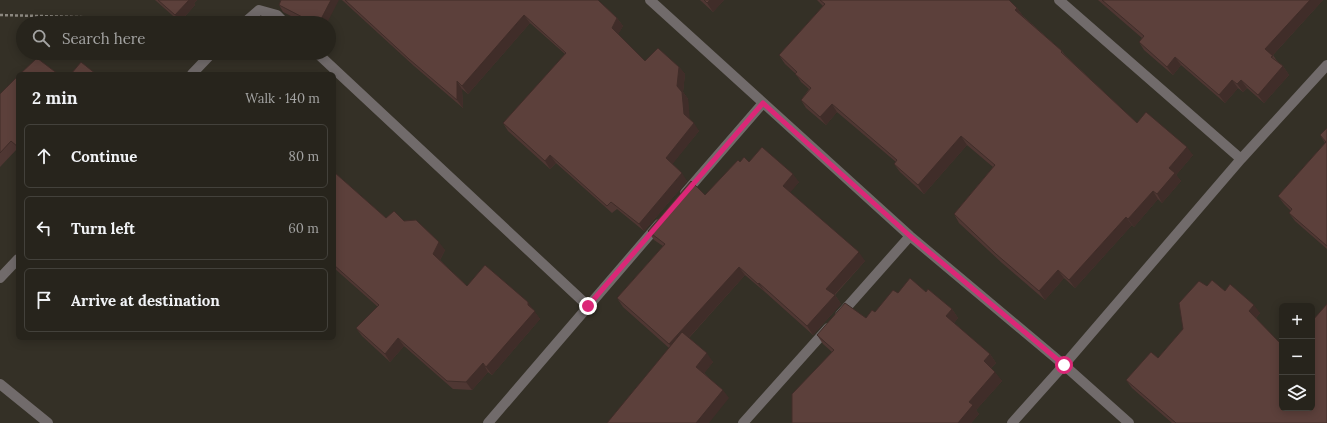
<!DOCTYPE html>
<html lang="en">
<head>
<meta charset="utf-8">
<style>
  :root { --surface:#27241c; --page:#333029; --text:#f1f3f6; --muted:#a4a4a3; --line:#43413b }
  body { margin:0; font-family:Lora,serif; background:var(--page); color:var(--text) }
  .controls { position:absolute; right:12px; bottom:12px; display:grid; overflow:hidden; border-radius:6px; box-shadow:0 2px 10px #0003 }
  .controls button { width:36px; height:36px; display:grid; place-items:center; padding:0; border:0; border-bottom:1px solid var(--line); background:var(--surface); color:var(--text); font:20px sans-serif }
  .stop { position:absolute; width:12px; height:12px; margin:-9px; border:3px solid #db2777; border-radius:50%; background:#fff }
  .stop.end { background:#db2777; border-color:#fff; box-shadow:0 1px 4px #0008 }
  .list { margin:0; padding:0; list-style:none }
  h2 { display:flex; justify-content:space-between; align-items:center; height:52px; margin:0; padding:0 16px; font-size:17px }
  h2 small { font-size:13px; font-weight:400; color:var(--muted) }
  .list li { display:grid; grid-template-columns:26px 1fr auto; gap:12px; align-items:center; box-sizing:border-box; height:64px; margin:0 8px 8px; padding:0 8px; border:1px solid var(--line); border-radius:6px }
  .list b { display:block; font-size:15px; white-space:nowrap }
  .list em { font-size:13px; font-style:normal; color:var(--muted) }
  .icon { flex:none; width:22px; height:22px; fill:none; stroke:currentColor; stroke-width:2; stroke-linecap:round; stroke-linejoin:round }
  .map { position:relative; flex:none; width:1327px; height:423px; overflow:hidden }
  .search { position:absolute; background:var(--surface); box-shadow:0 2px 10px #0003; left:16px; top:16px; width:320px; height:44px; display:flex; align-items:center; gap:10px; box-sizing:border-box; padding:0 14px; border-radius:22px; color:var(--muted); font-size:15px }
  .panel { position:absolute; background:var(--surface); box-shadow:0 2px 10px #0003; left:16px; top:72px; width:320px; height:268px; border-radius:6px }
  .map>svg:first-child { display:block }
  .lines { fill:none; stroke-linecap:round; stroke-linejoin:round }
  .path { stroke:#8b877f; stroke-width:2.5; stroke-dasharray:3 2; stroke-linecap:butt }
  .minor { stroke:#716b6b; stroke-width:10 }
  .wall { fill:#4f3733 }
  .shaded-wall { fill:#402d29 }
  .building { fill:#5c403b; stroke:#402d29 }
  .route { stroke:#db2777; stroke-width:5 }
</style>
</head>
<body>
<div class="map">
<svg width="1327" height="423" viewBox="0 0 1327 423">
  <rect width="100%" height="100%" fill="#343026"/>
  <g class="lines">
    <path class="path" d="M0,15L153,19L172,23"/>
    <path class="minor" d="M650,0L910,236L1064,365L1129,423
      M1059,0L1241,159
      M244,23L259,10L277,15L285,23
      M317,53L588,306
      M192,74L212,53
      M685,193L763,103
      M0,278L18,259
      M840,315L910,236
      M0,384L48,423
      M488,423L659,224
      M743,423L828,328
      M1012,423L1064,365L1241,159L1327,65"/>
  </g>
  <path class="wall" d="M155,0H197L194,3L195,5L180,22Z
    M342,0H598L617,18L623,26L618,34L645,61L679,67L685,74L683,92L688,99L689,119L699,131L672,164L687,181L644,231L617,209L612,213L556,163L550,169L508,131L503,123L565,54L530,23L468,94L462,89L463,108L414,66Z
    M700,0H724L713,12Z
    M817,0H1009L1017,8L1023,16L1062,51L1065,55L1137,123L1193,155L1176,175L1181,181L1162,203L1158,199L1134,227L1132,225L1075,288L1064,278L1045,300L1002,263L959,223L954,214L993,167L967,145L924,194L900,172L894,164L896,162L837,112L826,125L806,108L801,100L809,89L801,82L796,74L785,64L779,55L823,6Z
    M1098,0H1323L1273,55L1277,61L1283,66L1289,75L1264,103L1247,88L1243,92L1238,88L1225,103L1181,65L1173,75L1144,50L1139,42L1142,38Z
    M279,5L327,23H305L283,12Z
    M18,76V150L17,149L0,167V94Z
    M1327,128V249L1295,221L1289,213L1291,211L1284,204L1278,196L1325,143L1320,135Z
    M740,162H749L799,182L790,192L865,261L835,295L841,304L813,335L765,292L745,275L689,338L713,362L704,373L729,398L669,348L623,307L617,298L663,246L654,240L648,231L705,195Z
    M334,172L386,218L404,221L445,250L440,260L467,286L533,310L540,319L492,375L488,372L472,390L453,389L404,346L390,362L362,336L356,328L378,307L334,268Z
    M1207,286L1225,291L1260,313L1256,318L1282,408L1327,423H1172L1132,388L1126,380L1158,358L1183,329Z
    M926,292L952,309L958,318L954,323L990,354L996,363L991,368L1002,381L976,410L979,414L971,423H792L832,352L823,344L817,335L866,318L875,312L898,293Z"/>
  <path class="shaded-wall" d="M189,0H197L194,3L195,5L180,22L175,15Z
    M331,0H339L327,23H319Z
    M710,0H724L713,12L707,3Z
    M1310,0H1323L1271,57L1265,49Z
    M1017,8L1023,16L1021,18L1015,10Z
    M524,15L530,23L468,94L462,86Z
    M617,18L623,26L617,36L612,28Z
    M1175,57L1181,65L1173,75L1167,67Z
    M1283,66L1289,75L1264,103L1258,95Z
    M679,67L685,74L683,92L688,99L690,122L684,114L677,86Z
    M1232,80L1238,88L1225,103L1219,95Z
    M1241,80L1247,88L1243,92L1237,84Z
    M457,81L462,89L463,108L457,100Z
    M832,104L837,112L826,125L820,117Z
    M694,123L699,131L671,166L666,158Z
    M961,136L967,145L924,194L918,185Z
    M1187,147L1193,155L1176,175L1181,181L1162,203L1157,194L1169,168Z
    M550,155L556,163L550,169L545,161Z
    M682,173L687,181L644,231L639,224Z
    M793,174L799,182L789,194L783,186Z
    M1153,191L1158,199L1134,227L1128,219Z
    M1126,217L1132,225L1075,288L1069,280Z
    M439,242L445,250L439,262L433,254Z
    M859,252L865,261L832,297L826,289Z
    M739,267L745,275L675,353L669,344Z
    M1058,270L1064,278L1045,300L1039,291Z
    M759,283L765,292L758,284Z
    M835,295L841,304L813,335L807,326Z
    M528,302L540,319L492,375L486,367L528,305Z
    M1254,305L1260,313L1255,319L1249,311Z
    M952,309L958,318L952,325L946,316Z
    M398,338L404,346L390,362L385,354Z
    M707,353L713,362L702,376L696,367Z
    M990,354L996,363L990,369L984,361Z
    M483,363L488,372L472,390L466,382Z
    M995,372L1002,381L976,410L979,414L971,423H958L969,402Z
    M723,390L729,398L709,423H696Z"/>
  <path class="building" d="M158,0H189L175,15Z
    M281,0H331L319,23H314L279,5Z
    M345,0H598L617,18L612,28L645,61L658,48L679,67L677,86L682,92L684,114L694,123L666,158L682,173L639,224L611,202L607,206L550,155L545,161L503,123L566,53L524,15L462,86L457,81V100L409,59Z
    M704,0H710L707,3Z
    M820,0H1009L1017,8L1015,10L1062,51L1061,52L1137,123L1146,112L1187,147L1169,168L1175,173L1157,194L1153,191L1128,219L1126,217L1069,280L1058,270L1039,291L996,254L954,214L995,165L961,136L918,185L894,164L897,160L832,104L820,117L801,100L811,88L795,74L797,72L779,55L825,4Z
    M1102,0H1310L1265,49L1273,56L1271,57L1283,66L1258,95L1241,80L1237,84L1232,80L1219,95L1175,57L1167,67L1139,42L1144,36Z
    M37,58L58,74H20Z
    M81,62L96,74H71Z
    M18,76V147L11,141L0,153V94Z
    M1327,128V246L1289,213L1292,209L1278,196L1326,142L1320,135Z
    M762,147L793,174L783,186L859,252L826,289L835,295L807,326L759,283L758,284L739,267L669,344L617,298L665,244L648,231L691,181L705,195L738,160L740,162L744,157L749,162Z
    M334,172L386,218L394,211L404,221L416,220L439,242L433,254L467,286L485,265L528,302V305L535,311L486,367L483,363L466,382L447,381L398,338L385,354L356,328L379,305L334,265Z
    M910,278L926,292L928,289L952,309L946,316L990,354L984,361L995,372L969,402L973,405L958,423H792V394L834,350L817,335L845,303L866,318L872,310L875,312L893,290L898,293Z
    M1212,280L1225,291L1230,284L1254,305L1249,311L1282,345V408H1312V321L1327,304V423H1176L1126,380L1151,352L1158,358L1183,329L1179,303L1199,281L1207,286Z
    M682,332L707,353L696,367L723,390L696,423H607Z"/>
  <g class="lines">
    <path class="route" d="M588,306L763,103L910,236L1064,365"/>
  </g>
</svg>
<div class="controls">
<button>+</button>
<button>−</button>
<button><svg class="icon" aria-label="layers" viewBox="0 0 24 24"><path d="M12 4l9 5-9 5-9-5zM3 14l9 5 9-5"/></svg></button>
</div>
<div class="stop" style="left:1064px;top:365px"></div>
<div class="stop end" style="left:588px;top:306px"></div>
<div class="search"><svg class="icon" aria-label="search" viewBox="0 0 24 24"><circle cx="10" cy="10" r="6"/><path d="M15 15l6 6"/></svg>Search here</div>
<section class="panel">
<h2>2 min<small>Walk · 140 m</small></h2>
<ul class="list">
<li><svg class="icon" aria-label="ahead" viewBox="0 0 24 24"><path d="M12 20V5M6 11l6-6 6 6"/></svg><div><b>Continue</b></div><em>80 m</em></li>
<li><svg class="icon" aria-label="left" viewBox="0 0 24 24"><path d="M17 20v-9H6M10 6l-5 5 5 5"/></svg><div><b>Turn left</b></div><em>60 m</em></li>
<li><svg class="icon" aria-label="arrive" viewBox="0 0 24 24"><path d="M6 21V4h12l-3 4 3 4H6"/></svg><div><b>Arrive at destination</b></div></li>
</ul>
</section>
</div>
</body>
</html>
